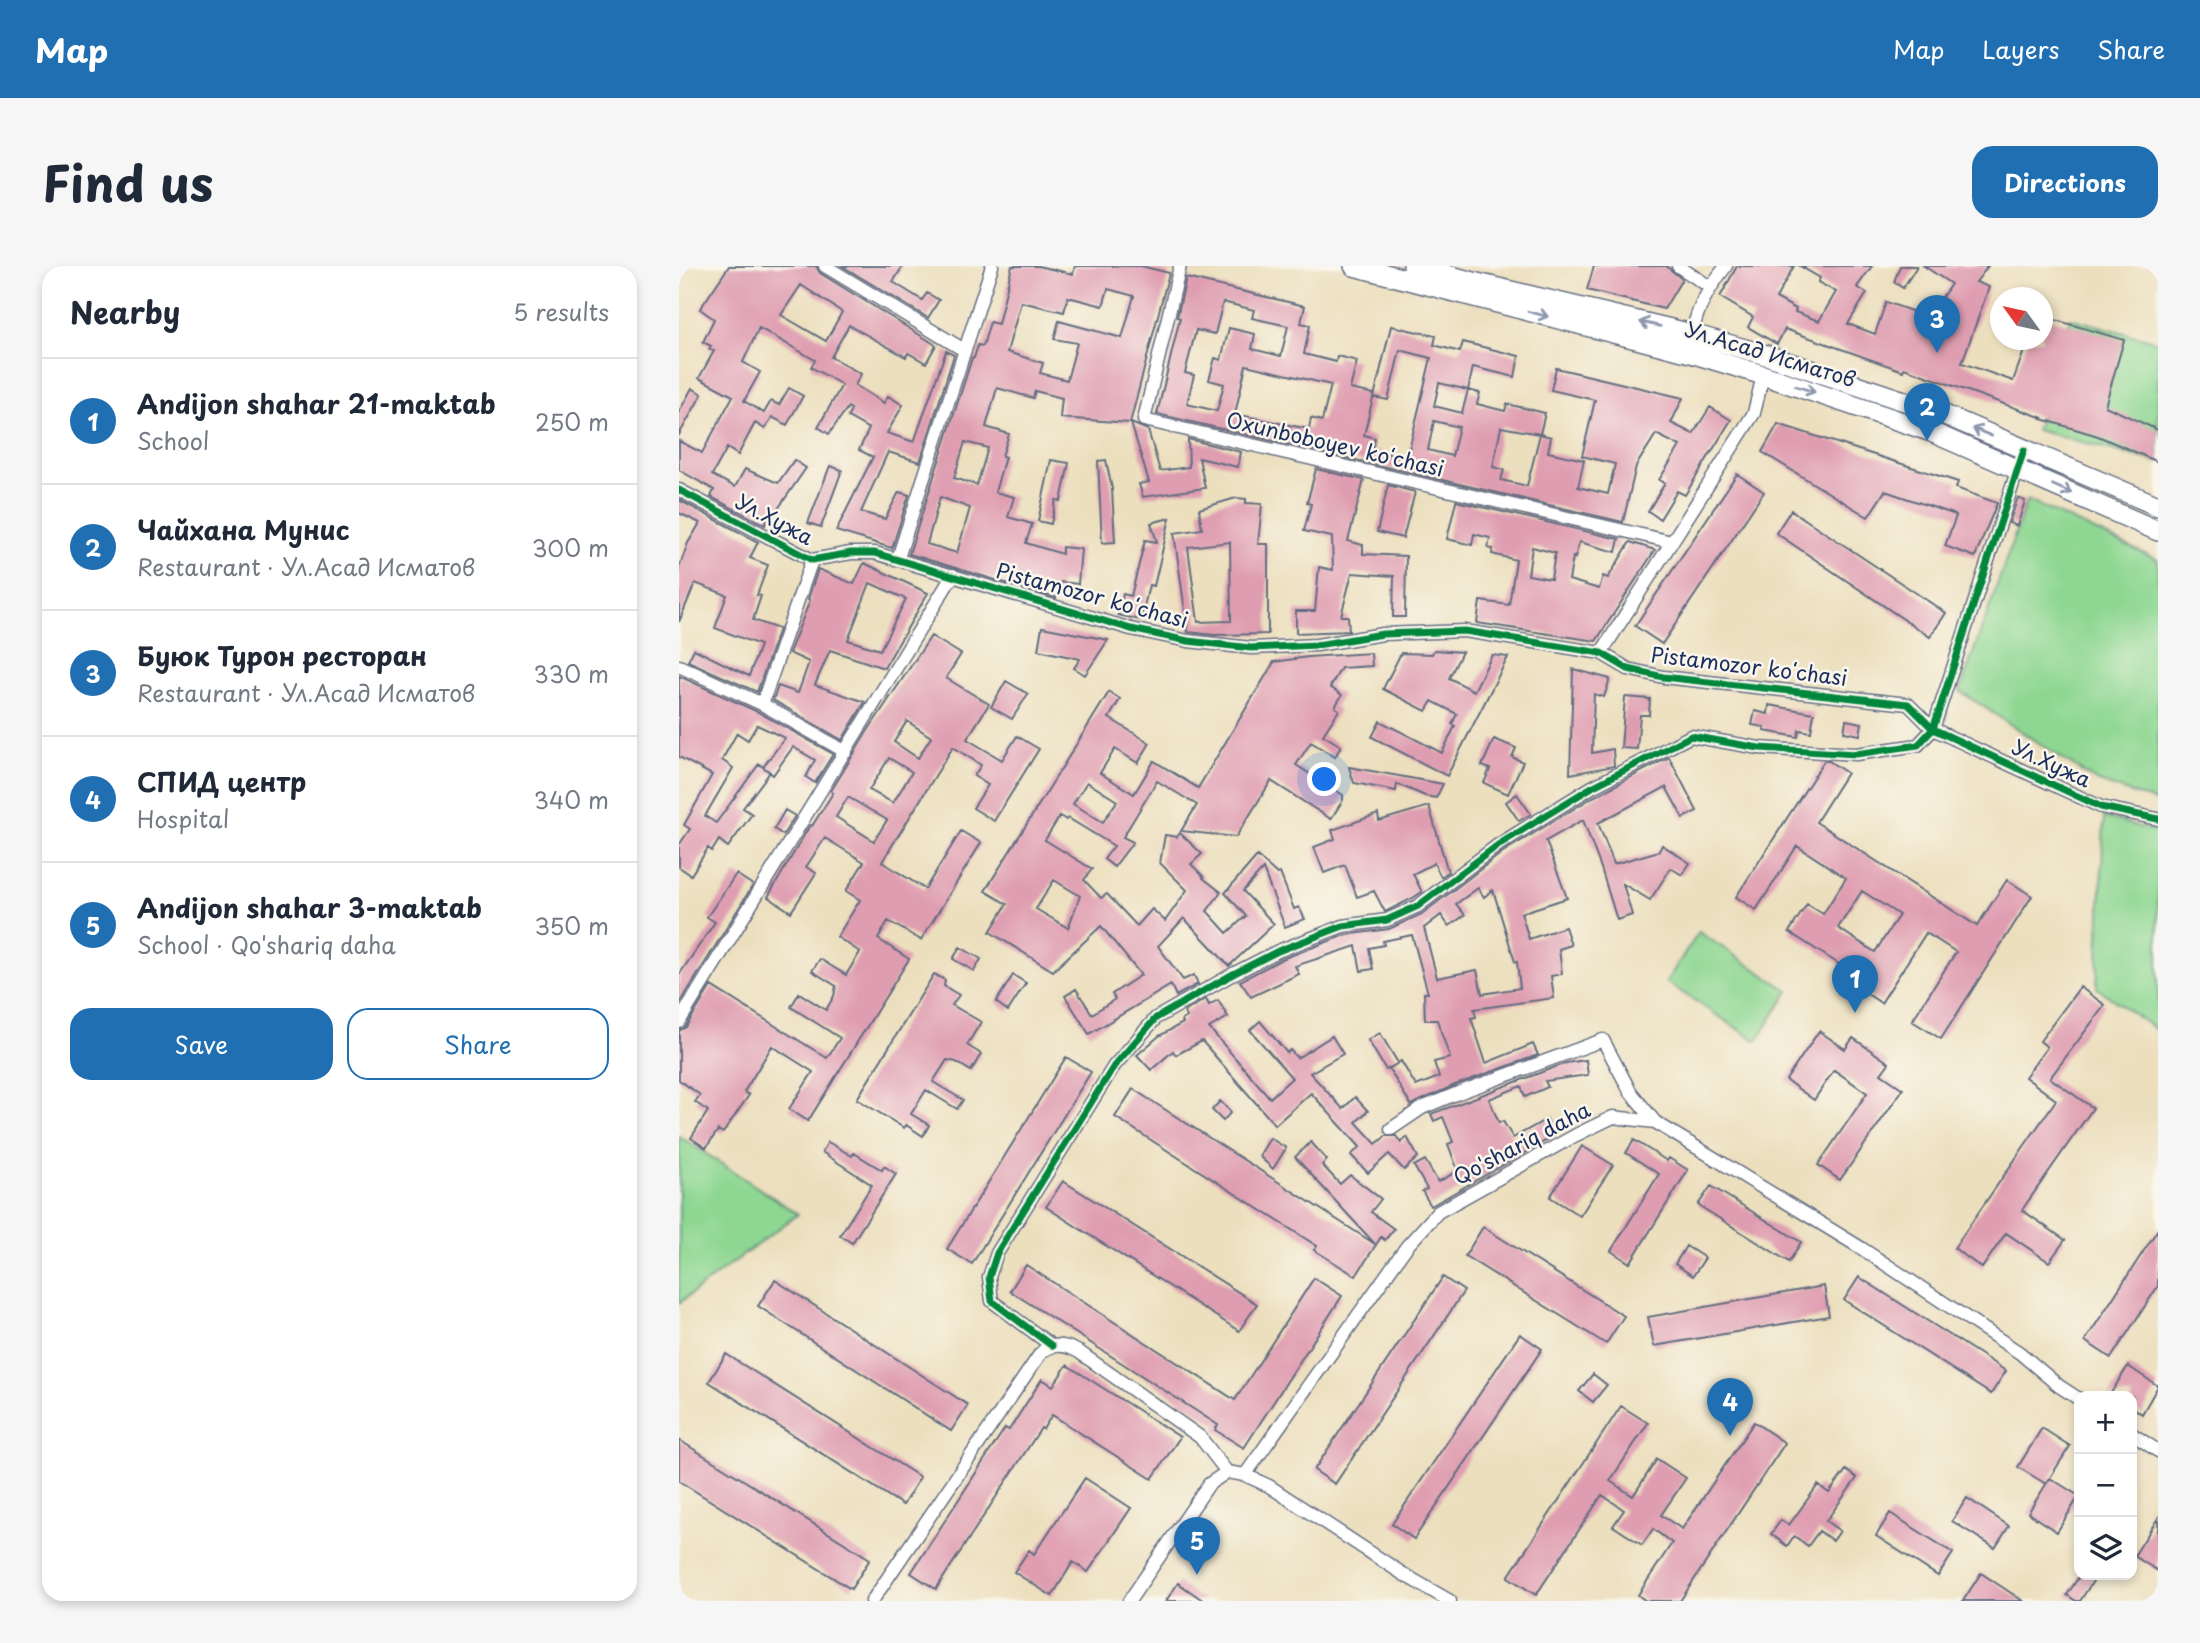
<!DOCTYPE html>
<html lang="en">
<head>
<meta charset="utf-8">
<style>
  :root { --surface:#fff; --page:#f6f6f7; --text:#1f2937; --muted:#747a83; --line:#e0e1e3; --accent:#1f6fb2 }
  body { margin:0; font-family:"Playpen Sans",sans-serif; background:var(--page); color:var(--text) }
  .controls { position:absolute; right:21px; bottom:21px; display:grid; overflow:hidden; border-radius:14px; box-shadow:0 4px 10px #0003 }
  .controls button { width:63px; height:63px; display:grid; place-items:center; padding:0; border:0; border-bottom:2px solid var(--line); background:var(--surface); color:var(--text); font:35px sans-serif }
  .compass { position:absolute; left:1311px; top:21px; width:63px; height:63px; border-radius:50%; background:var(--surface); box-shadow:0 4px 10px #0003; rotate:303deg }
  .you { position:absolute; left:646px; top:514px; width:24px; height:24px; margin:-18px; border:5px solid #fff; border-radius:50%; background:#1a73e8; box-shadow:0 0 0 10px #1a73e833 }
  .badge { display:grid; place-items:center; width:46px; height:46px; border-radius:50%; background:var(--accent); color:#fff; font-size:23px; font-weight:700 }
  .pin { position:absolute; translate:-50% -58px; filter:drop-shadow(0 2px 4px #0008) }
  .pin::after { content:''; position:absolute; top:37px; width:24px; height:21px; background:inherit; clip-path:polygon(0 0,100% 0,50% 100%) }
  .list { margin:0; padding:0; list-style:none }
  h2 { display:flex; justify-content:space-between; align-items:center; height:91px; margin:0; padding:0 28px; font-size:30px }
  h2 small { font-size:23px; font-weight:400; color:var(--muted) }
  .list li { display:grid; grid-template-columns:46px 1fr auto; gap:21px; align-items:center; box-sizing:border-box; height:126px; padding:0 28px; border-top:2px solid var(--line) }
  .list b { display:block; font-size:26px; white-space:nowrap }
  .list p { margin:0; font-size:23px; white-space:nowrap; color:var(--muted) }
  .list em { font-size:23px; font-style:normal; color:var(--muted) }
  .actions { display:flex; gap:14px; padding:21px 28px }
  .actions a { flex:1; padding:16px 0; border:2px solid var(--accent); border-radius:21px; text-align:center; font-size:24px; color:var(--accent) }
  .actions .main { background:var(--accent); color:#fff }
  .icon { flex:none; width:38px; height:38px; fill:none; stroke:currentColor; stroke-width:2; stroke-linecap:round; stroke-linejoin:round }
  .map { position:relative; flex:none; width:1479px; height:1335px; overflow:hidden; border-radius:21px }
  header { display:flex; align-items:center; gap:42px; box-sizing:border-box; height:98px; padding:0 35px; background:var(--accent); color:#fff }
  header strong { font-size:33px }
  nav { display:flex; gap:38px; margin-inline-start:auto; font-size:24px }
  .intro { display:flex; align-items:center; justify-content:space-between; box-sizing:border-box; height:168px; padding:0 42px }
  h1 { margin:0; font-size:49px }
  .button { padding:18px 32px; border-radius:21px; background:var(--accent); color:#fff; font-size:24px; font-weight:700 }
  main { display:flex; gap:42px; padding:0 42px }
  aside { flex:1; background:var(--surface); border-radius:21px; box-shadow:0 4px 10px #0003 }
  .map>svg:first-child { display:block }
  .green { fill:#8ed792; stroke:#548378; stroke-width:2 }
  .building { fill:#df9db1; fill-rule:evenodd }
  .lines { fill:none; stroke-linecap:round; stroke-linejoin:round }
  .minor-casing { stroke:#646d80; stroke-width:15 }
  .primary-casing { stroke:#646d80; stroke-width:22 }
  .minor { stroke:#fff; stroke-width:12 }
  .primary { stroke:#fff; stroke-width:19 }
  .cycleway-casing { stroke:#fbf7ec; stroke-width:11 }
  .cycleway { stroke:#00873e; stroke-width:7 }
  .oneway { stroke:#8d97ae }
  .labels { text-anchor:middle; stroke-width:5; stroke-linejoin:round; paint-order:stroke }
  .street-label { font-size:21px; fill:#1b2f5e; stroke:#fbf7ec }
</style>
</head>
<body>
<header>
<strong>Map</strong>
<nav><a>Map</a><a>Layers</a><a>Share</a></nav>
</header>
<div class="intro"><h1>Find us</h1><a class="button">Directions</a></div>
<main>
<aside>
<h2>Nearby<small>5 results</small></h2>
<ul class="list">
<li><span class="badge">1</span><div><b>Andijon shahar 21-maktab</b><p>School</p></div><em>250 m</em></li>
<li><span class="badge">2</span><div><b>Чайхана Мунис</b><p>Restaurant · Ул.Асад Исматов</p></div><em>300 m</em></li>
<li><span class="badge">3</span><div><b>Буюк Турон ресторан</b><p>Restaurant · Ул.Асад Исматов</p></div><em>330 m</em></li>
<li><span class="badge">4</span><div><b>СПИД центр</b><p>Hospital</p></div><em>340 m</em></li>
<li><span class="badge">5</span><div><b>Andijon shahar 3-maktab</b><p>School · Qo'shariq daha</p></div><em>350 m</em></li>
</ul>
<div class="actions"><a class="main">Save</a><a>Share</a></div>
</aside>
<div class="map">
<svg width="1479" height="1335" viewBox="0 0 1479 1335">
  <rect width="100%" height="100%" fill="#fbf7ec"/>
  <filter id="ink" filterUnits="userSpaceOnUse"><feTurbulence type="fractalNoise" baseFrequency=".0143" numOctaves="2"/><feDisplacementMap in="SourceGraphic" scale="14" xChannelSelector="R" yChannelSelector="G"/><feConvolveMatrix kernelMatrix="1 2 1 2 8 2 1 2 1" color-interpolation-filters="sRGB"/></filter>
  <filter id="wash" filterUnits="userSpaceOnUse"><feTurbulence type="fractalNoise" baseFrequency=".00686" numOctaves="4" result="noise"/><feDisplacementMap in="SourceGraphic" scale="28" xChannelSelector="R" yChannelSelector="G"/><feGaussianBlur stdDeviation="1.57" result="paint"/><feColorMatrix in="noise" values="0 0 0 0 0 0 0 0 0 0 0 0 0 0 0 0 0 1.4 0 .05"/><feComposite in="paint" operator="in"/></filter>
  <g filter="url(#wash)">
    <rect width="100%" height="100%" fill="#ecdfbe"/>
    <path class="green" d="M1391,52L1479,76V196L1357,164Z
      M1348,234L1479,294V536L1417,515L1281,425Z
      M1425,551L1479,566V765L1418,722Z
      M1020,666L1110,725L1078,775L987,716Z
      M0,870L119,948L0,1037Z"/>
    <g id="blocks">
      <path class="building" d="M50,0H137L141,7L257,79L247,97L229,87L227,91L170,59L152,91L182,108L176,119L205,137L209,130L224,139L208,167L235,176L267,85L275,89L241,196L209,186L182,246L206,253L220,226L230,229L213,282L157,265L194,191L180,184L190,163L169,151L172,143L169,141L150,168L139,161L163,119L132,101L136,94L80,62L64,96L81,106L65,135L85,147L92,135L100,139L110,122L124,130L108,159L93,151L86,163L76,157L59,189L48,182L33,209L56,221L66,203L99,217L115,194L127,202L92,253L88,252L86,259L32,231L35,224L0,204V175L23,187L54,130L20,112L35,85L30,83L32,80L24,76L35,53L21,43ZM122,19L163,46L147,75L102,49Z
        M163,0H224L214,16L243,34L248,27L260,34L249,52Z
        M333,0H359L394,8L396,0H462L490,7L451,157L381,152L383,132L356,125L354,132L318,122L307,161L330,168L323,190L326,191L316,226L335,231L329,251L353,258L347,277L383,288V281L402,283L399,318L382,316L377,332L230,288L293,92H295L299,79L304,80L311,56L319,58ZM429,23L455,30L443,72L380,55L375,73L398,77L388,114L361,107L364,97L328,86L342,36L385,46L389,31L424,40ZM286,176L309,182L298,219L275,212ZM261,231L291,242L278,287L248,278Z
        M915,0H987L1003,13L985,43L908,24Z
        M1058,0H1115L1097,32L1117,43L1116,46L1140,55L1157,26L1139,16L1141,12L1121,0H1193L1178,21L1188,27L1169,58L1196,68L1207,36L1275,60L1277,57L1255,43L1272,18L1245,0H1309L1297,16L1310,21L1283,97L1334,115L1349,74H1363V50L1445,74L1426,140L1479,164V196L1419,170L1363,153L1364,152L1225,102L1224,105L1106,63L1098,78L1069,61L1074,51L1041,31Z
        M1221,0H1238L1224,22L1215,16Z
        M507,12L626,40L622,57L631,59L625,88L657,96L658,90L678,95L671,123L695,128L685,169L696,172L693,184L728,192L752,92L721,84L709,134L695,131L712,60L757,70L755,79L781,86L784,76L840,90L836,111L794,101L789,124L801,127L798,138L826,145L828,138L866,147L861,168L872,171L869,186L905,194L899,221L929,228L936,198L903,190L916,134L872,124L877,102L1004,132L992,157L1014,168L1031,141L1052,154L1006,229L998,225L981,253L969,245L986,217L980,214L1001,180L977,168L957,200L944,256L478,148L501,52L498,51ZM544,36L575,44L573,52L609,60L602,90L573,83L576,68L550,62L542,94L536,92L530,114L545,118L538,145L508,138L515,109L506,107L517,64L536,68ZM567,99L652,119L643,155L632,152L630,163L556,148ZM760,117L789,124L783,147L755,140ZM755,155L780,161L773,190L749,184ZM822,161L861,168L848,220L822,214L825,204L814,201Z
        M13,122L23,128L0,169V146Z
        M452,157L469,164L481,205L510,201L509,173L562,186L559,201L520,192L526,222L464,231L460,218L470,216Z
        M1099,158L1279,216L1277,222L1318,237L1296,291L1266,280L1277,250L1274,248L1206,225L1189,251L1083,186Z
        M372,194L390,197L382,235L377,234L372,258L359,255Z
        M427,194L433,223L436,276L423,277L419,195Z
        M151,200L163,204L142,261L129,257Z
        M637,203L685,214L669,275L684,279V288L727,290L726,351H714L715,310L673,307L662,350H669L670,365L617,367V345H636L640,301L654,304L653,271L625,265L632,238L628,237Z
        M1058,208L1085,226L983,378L956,360Z
        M709,219L736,226L724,272L698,266Z
        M557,232L567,233V237L583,238L579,278H589V368L535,369L509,366L495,267L523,263L520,243ZM551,276L552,355L519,356L509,281Z
        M1339,232L1346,235L1338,260L1330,257Z
        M0,234L79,276L71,292L89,299L78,329L82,330L74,354L100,363L78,426L9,395L15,383L70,410L81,379L36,362L48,329L16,317L0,356V302L9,277L21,257L0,247Z
        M777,235L940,273L937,286L900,276L896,292L894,291L890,314L920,323L924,310L929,312L951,276L976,284L917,375L798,357L801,335L830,339L837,294L813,288L814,283L809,282L811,272L795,268L793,279L768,273ZM853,281L876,287L872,313L849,309Z
        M1112,244L1267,347L1251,371L1097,267Z
        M491,252L475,320L470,319L462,354L439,349L444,328L452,330L466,274L478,276L472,257Z
        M185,297L249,327L205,402L151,384L136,419L186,436L163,474L94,434L99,420L119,427L130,396L110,387L131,334L129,333L139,303L175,318ZM191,317L227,333L201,384L169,374Z
        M363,361L429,374L406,409L395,402L401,393L359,384Z
        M252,370L282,388L267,412L310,438L288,473L323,494L338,470L360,483L315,555L294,542L309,519L295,510L302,499L274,481L203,596L246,623L282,565L302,577L242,674L209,655L199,673L230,693L129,855L110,843L134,806L93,780L65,826L70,829L44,867L39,864L27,882L12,872L29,845L16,836L21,829L0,814V765L7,761L32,720L148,792L161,772L112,741L120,727L147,744L155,730L157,720L133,705L141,693L167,709L181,686L158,671L181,634L167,625L185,596L146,572L127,601L137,607L112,646L89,631L131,559L133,560L154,527L152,525L188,466ZM228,455L252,471L239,492L215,476ZM210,492L233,506L214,537L190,524ZM169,531L208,554L195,575L157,551Z
        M755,384L783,386L770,412L795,425L813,389L829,391L768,510L693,471L701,455L763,487L776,460L773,458L778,448L753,435L747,445L704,423L722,387L753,388Z
        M692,387L693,400L662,402L651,421L663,429L656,441L660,444L644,469L662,480L656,491L632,476L617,499L664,529V534L652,553L592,515L557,571L502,565L518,539L478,515L444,571L454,576L435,601L425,593L435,580L389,552L387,554L381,550L366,574L413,603L405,614L422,632L428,628L458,660L473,643L486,655L508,624L481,597L486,569L498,571L501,567L523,588L512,598L525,611L524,612L542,626L528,645L548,667L567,650L546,627L578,590L598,608L601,607L615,643L620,641L626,653L606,661L584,603L564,625L595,658L550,700L505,652L479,680L504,714L515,709L519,718L497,730L492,719L410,768L386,730L397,723L413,748L436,733L433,728L462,709L422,660L374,705L311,666L328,638L306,625L430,426L441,433L430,452L471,477L459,497L436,483L421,507L455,528L475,495L519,522L595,396L629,391ZM408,516L438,535L424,556L394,538ZM375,614L401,630L389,662L357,643Z
        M894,403L931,413L925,431L915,428L913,487L934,483L935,500L891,508Z
        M0,410L79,446L154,488L136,517L127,511L136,494L114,481L94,509L84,501L91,506L64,542L73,548L49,581L40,574L33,585L29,582L12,609L0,601V579L11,563L5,559L33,509L0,491ZM78,459L106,472L84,501L80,498L37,557L26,550L54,502L43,494L58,467L69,474Z
        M327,415L349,428L333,453L312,441Z
        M946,431L971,433L970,449H961L958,483L942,482Z
        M1090,439L1135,447L1132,466L1120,464L1119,471L1085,465L1086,461L1073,459L1076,445L1089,448Z
        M1167,454L1183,457L1181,469L1165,466Z
        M815,473L837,482L833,491L844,496L829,528L805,517L811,503L803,500Z
        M990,491L1018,545L1004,552L987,521L919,557L935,598L980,585L983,579L1011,597L1003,609L992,602L971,634L944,618L953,649L938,654L922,602L904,554L867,575L888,632L842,647L850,673L886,661L892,679L880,683L883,708L872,710L875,732L795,743L797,751L792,752L807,797L854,778L859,789L776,819L732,839L710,803L722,795L737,820L760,811L755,796L771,792L758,754H746L745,727H749L733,669L704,675L705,679L690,682L694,703L682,705L677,680L616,700L620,708L572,731L561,715L603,693L666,669L710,663L743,648L824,586L914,531ZM799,622L805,631L814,624L836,696H838L841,722L803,728L798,704L758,712L745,662L762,649L770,660L786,649L777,638Z
        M1145,495H1150L1168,507L1137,556L1298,660L1328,614L1353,630L1262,773L1233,755L1277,686L1247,667L1202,737L1175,719L1180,711L1110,666L1128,638L1144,648L1167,612L1118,580L1077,644L1057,631ZM1183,625L1220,649L1196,686L1159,662Z
        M670,501L698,506L764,518L757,532L746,530L718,518L717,525L675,517Z
        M838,528L852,548L840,555L827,536Z
        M750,540L769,606L762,611L755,597L734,608L743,626L734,632L706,646L695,625L678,631L666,599L645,607L635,581L656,573L653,564L699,548L700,555Z
        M106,544L116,550L104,569L95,563Z
        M57,608L74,619L0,739V709L36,656L28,651Z
        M281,681L302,693L295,705L274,693Z
        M255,708L266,714L265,720L280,729L273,739L302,756L288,779L302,788L292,805L277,796L268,794L254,816L284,834L278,843L247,824L232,848L250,859L244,870L227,859L225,862L178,833Z
        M334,709L347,717L329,745L317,736Z
        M1401,721L1426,739L1371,812L1414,842L1343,944L1386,974L1370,996L1327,967L1303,1002L1275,982L1377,834L1346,811L1368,781L1361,775Z
        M527,733L530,739L539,734L549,751L530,762L591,832L613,812L571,764L581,755L608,787L611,784L618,792L653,770L664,788L631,807L664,843L676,831L689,845L677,856L697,878L707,870H717L722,877L728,871L739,891L725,904L710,888L689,907L672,889L681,881L632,827L596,859L523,775L497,789L494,785L472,804L458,789L480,770L504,757L503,754L508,751L505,746Z
        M1140,765L1166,783L1174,772L1210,797L1202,808L1224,823L1161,914L1139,899L1188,827L1155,804L1135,834L1107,814Z
        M701,767L719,797L707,804L689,774Z
        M387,791L412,806L293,998L268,983Z
        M907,794L909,809L866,815L869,821L846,831L842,820L810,833L820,857L824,855L834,872L868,853L875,870L752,940L743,925L748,923L735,900L746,894L759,916L779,905L769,878L774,876L764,851L755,855L752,848L887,797Z
        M454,823L696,978L616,891L632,876L648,894L643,899L661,918L671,909L702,933L692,946L715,963L706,974L702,971L677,1010L635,984L638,980L436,851Z
        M541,835L552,846L544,855L533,844Z
        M591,872L607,882L594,903L580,890Z
        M955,874L988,895L990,892L1009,904L951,997L932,985L980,908L947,887Z
        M149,876L173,890L175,887L203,904L205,900L217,908L173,977L161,969L193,919L143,886Z
        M903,880L934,899L901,950L871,931Z
        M384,915L578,1038L560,1065L367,941Z
        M1032,920L1122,976L1110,996L1019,939Z
        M804,961L945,1050L927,1078L786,990Z
        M1479,963V1020L1432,1092L1406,1075Z
        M1007,980L1026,992L1014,1010L996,998Z
        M347,999L556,1134L635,1012L663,1030L565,1182L536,1164L539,1159L331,1025Z
        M764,1011L785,1025L656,1218L635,1204Z
        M1180,1011L1327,1105L1312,1128L1165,1034Z
        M96,1014L289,1139L272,1165L79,1040Z
        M1145,1020L1150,1050L975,1080L969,1051Z
        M841,1068L863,1083L735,1273L713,1258Z
        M47,1088L241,1211L224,1239L30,1116Z
        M388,1099L501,1171L473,1213L373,1149L364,1163L362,1162L257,1323L232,1307L326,1162L330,1164L363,1113L374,1120Z
        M1449,1100L1479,1120L1463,1148L1453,1141V1130H1430Z
        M914,1108L928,1119L914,1136L900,1125Z
        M942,1140L969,1157L931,1215L954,1230L978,1193L1007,1212L982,1249L1003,1263L1075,1156L1106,1177L1001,1335H967L959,1329L993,1277L974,1263L963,1279L934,1260L945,1244L923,1229L857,1329L829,1311Z
        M1363,1162L1391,1180L1367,1218L1339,1201Z
        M0,1174L191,1293L172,1323L0,1215Z
        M1167,1204L1178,1212L1147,1255L1161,1265L1154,1275L1140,1265L1129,1280L1115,1270L1108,1280L1092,1268L1102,1254L1110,1259L1139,1219L1150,1227Z
        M406,1212L452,1242L409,1306L394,1296L373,1330L335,1306L350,1284L355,1288Z
        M1371,1212L1400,1230L1378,1266L1349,1247Z
        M1288,1232L1330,1260L1316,1282L1273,1255Z
        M1211,1247L1274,1287L1259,1310L1197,1270Z
        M1479,1252V1305L1455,1290Z
        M1302,1307L1344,1335H1284Z
        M1401,1309H1418L1401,1335H1397L1388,1329Z
        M499,1317L525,1335H487Z"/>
    </g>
  </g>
  <g filter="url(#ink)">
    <use href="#blocks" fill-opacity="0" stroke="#646d80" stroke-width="2"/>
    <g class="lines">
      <defs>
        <path id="minor" d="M146,0L285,84
          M501,0L465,154L993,276
          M999,0L1031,21
          M1013,75C1014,47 1030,22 1047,0
          M0,224L133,294L172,287H196L452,363L509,375L572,382L638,379L704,368L786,365L922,387L949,403L984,411L1229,438L1254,463L1422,541L1479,553
          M219,292L313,0
          M922,387L1075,147L1084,109
          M0,400L83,438L167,486
          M83,438L133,294
          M0,756L274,309
          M712,863L743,842L779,827L924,774L951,825L976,856
          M373,1080L313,1035L310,1011L318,987L435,800L477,752L554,708L599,685L664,660L708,654L739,640L819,579L913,521L1012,470L1080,482L1177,488L1239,479L1254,463L1345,184
          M1453,1168L1479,1185
          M566,1209L728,980L759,946L897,869L934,851L976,856L1182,982L1341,1087L1380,1120L1400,1133
          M193,1335L361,1088C372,1075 387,1079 400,1086L521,1171L548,1206
          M450,1335L530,1218L548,1206L566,1209L590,1220L724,1308L771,1335"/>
        <path id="primary" d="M675,0L1012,87L1084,109L1250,165L1479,265
          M734,0L798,17L1013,68L1087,89L1261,147L1479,240"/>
      </defs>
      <use href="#minor" class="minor-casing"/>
      <use href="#primary" class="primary-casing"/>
      <use href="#minor" class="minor"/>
      <use href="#primary" class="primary"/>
      <defs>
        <path id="cycleway" d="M0,224L133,294L172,287H196L452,363L509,375L572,382L638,379L704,368L786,365L922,387L949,403L984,411L1229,438L1254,463L1422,541L1479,553
          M373,1080L313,1035L310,1011L318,987L435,800L477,752L554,708L599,685L664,660L708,654L739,640L819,579L913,521L1012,470L1080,482L1177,488L1239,479L1254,463L1345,184"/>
      </defs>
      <use href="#cycleway" class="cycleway-casing"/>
      <use href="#cycleway" class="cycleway"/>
    </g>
    <defs><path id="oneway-shaft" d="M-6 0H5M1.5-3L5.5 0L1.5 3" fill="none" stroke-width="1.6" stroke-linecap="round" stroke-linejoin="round" transform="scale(1.75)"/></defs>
    <g class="oneway">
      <use href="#oneway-shaft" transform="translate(859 48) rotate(15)"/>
      <use href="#oneway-shaft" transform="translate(971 58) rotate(-167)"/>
      <use href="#oneway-shaft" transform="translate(1126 123) rotate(18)"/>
      <use href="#oneway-shaft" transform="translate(1303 166) rotate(-157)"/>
      <use href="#oneway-shaft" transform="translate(1383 223) rotate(24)"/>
    </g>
  </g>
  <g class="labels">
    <g class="street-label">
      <text transform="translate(1091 89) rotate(17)" y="7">Ул.Асад Исматов</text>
      <text transform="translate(656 179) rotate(13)" y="7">Oxunboboyev koʻchasi</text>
      <text transform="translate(95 254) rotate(28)" y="7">Ул.Хужа</text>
      <text transform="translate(413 330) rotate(15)" y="7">Pistamozor koʻchasi</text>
      <text transform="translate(1070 401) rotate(7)" y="7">Pistamozor koʻchasi</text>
      <text transform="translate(1372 498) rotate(25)" y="7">Ул.Хужа</text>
      <text transform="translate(843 878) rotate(-28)" y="7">Qo'shariq daha</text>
    </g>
  </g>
</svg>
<div class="controls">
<button>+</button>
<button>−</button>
<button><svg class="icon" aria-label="layers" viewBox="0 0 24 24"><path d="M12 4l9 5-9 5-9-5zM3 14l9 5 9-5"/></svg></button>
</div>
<svg class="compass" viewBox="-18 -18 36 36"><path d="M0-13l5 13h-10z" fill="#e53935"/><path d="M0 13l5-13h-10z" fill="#747a83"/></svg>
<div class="you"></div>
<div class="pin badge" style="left:1176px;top:747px">1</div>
<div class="pin badge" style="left:1248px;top:175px">2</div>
<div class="pin badge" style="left:1258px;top:87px">3</div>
<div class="pin badge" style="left:1051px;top:1170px">4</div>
<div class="pin badge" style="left:518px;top:1309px">5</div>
</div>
</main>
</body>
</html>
